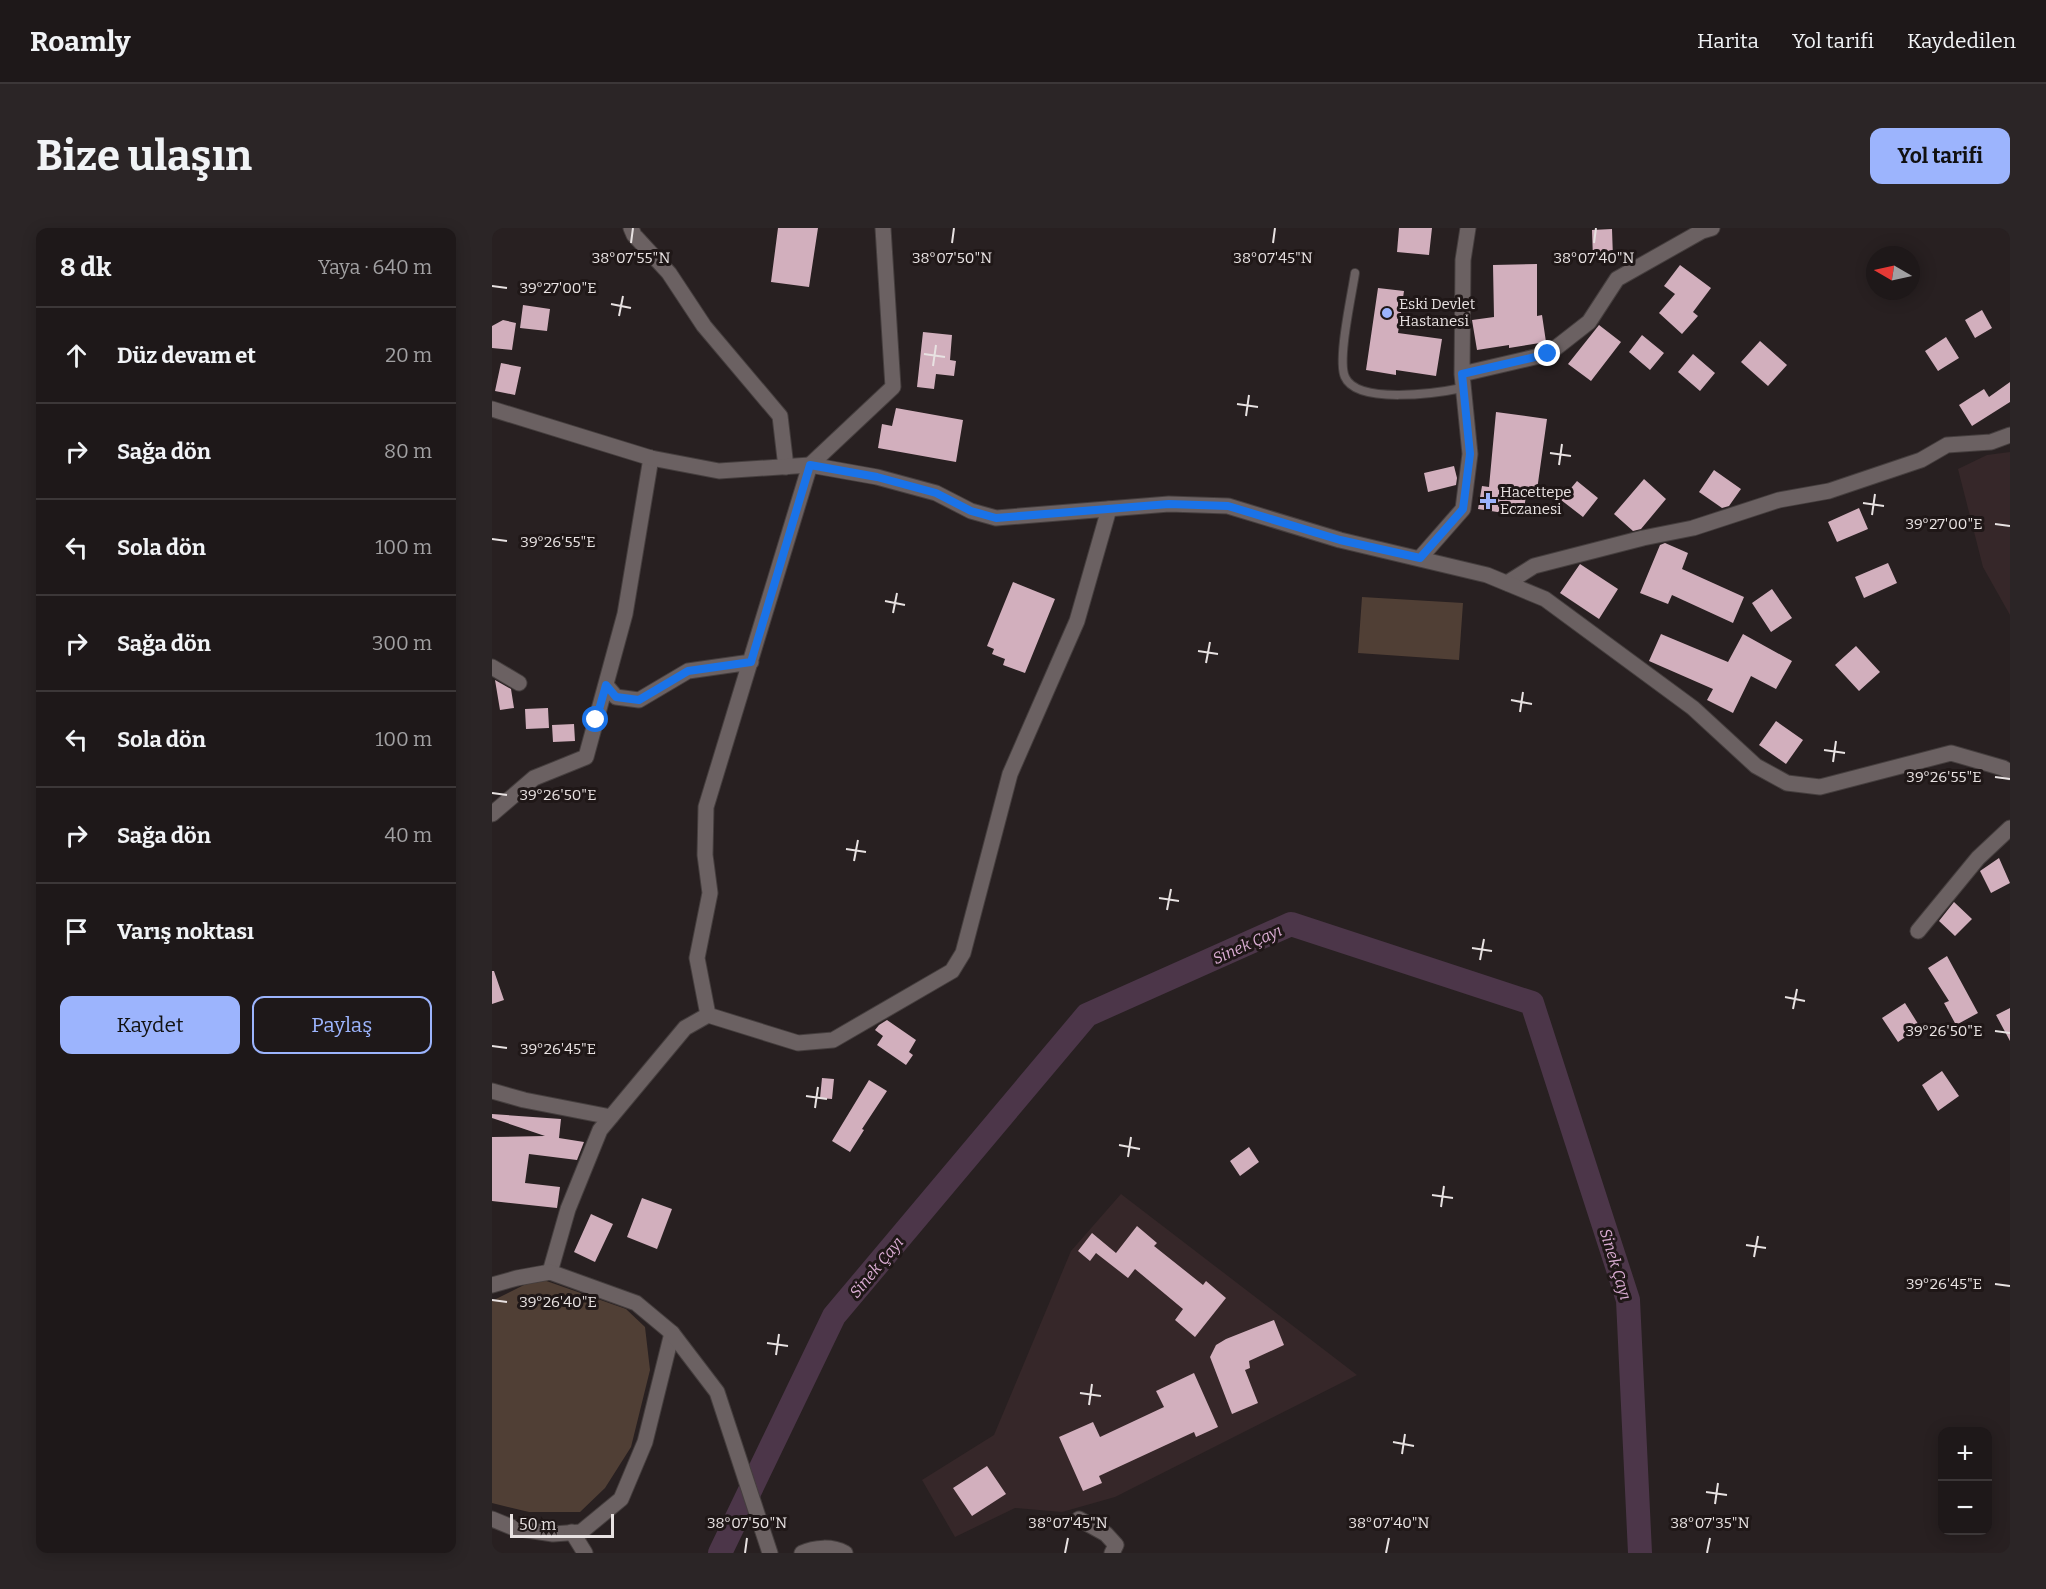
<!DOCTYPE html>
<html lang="tr">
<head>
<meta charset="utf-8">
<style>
  :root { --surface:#1e1819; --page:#2b2526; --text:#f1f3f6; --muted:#a1a0a2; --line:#3c3738; --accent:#9cb4fd }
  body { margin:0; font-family:Bitter,serif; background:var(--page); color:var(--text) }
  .controls { position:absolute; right:18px; bottom:18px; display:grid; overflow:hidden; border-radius:12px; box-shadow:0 3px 15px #0003 }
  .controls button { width:54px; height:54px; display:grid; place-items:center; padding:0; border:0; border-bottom:2px solid var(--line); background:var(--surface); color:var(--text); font:30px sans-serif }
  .compass { position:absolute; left:1374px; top:18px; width:54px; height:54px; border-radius:50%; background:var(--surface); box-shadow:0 3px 15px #0003; rotate:279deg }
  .scale { position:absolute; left:18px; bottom:15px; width:104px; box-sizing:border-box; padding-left:6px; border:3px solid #e8e2e2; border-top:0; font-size:16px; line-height:21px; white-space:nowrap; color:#e8e2e2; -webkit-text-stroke:4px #1f1717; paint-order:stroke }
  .stop { position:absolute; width:18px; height:18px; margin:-14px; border:4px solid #1a73e8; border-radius:50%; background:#fff }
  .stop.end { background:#1a73e8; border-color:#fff; box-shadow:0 2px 6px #0008 }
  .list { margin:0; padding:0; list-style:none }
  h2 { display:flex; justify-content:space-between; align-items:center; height:78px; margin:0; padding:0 24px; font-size:26px }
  h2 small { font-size:20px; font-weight:400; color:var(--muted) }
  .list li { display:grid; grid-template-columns:39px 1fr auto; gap:18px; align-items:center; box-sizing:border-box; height:96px; padding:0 24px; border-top:2px solid var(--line) }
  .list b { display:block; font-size:22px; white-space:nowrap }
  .list em { font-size:20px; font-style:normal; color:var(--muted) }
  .actions { display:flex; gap:12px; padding:18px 24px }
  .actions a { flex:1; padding:14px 0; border:2px solid var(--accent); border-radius:12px; text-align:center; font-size:21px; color:var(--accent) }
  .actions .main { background:var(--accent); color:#111 }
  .icon { flex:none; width:33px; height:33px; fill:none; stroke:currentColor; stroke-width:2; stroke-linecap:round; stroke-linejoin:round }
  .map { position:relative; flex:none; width:1518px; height:1325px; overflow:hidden; border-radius:12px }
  header { display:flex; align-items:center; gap:36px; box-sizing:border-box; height:84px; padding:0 30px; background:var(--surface); border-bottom:2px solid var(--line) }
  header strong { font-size:28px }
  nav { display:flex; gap:33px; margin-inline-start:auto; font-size:21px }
  .intro { display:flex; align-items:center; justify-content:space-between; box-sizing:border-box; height:144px; padding:0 36px }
  h1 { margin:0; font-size:42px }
  .button { padding:15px 27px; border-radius:12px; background:var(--accent); color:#111; font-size:21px; font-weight:700 }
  main { display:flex; gap:36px; padding:0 36px }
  aside { flex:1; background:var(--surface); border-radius:12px; box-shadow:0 3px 15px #0003 }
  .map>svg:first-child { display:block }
  .built { fill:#362729 }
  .green { fill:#503f35 }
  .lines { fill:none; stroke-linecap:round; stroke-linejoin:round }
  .river { stroke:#4c3649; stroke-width:24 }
  .building { fill:#d2afbd }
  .service-casing { stroke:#453e3e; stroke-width:10 }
  .minor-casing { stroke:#453e3e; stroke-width:17 }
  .tertiary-casing { stroke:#453e3e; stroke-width:17 }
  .secondary-casing { stroke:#453e3e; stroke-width:17 }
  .service { stroke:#6b6162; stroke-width:8 }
  .minor { stroke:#6b6162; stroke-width:15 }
  .tertiary { stroke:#6b6162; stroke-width:15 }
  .secondary { stroke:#6b6162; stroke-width:15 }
  .route { stroke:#1a73e8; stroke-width:8 }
  .ticks { fill:none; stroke:#e8e2e2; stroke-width:2 }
  .poi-dot { fill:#9cb4fd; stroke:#1f1717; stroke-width:2 }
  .labels { text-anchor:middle; stroke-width:6; stroke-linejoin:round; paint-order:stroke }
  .poi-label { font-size:15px; fill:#e8e2e2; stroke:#1f1717; text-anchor:start }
  .water-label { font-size:16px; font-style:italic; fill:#dbadd4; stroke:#1f1717 }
  .ticks-label { font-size:15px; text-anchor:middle; fill:#e8e2e2; stroke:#1f1717; stroke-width:6; stroke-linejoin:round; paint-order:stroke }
</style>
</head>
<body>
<header>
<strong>Roamly</strong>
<nav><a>Harita</a><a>Yol tarifi</a><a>Kaydedilen</a></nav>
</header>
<div class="intro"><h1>Bize ulaşın</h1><a class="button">Yol tarifi</a></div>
<main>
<aside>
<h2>8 dk<small>Yaya · 640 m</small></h2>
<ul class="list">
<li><svg class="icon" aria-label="ahead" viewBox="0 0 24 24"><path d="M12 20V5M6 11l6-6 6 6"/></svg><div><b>Düz devam et</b></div><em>20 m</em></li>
<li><svg class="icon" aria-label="right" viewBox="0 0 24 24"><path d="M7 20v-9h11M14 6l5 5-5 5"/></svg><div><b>Sağa dön</b></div><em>80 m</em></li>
<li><svg class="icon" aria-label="left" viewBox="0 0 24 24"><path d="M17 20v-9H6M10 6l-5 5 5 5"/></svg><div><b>Sola dön</b></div><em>100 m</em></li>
<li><svg class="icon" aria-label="right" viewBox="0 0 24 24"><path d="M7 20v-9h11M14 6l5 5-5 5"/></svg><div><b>Sağa dön</b></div><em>300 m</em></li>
<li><svg class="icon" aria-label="left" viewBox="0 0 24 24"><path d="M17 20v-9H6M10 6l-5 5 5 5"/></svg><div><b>Sola dön</b></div><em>100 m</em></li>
<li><svg class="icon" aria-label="right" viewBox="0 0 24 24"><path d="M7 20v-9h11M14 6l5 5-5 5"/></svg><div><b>Sağa dön</b></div><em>40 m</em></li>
<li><svg class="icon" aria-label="arrive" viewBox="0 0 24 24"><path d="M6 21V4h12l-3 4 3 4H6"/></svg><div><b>Varış noktası</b></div></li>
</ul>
<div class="actions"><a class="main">Kaydet</a><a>Paylaş</a></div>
</aside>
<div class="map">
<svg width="1518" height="1325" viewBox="0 0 1518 1325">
  <rect width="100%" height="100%" fill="#282021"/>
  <path class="built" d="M1518,224V387L1491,339L1466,241L1495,227Z
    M629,966L865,1147L623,1269L570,1284L523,1280L463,1309L430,1252L502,1207L579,1023Z"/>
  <path class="green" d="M870,369L971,375L967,432L866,425Z
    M46,1050L134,1081L153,1099L158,1142L139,1219L113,1260L88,1284H37L0,1275V1073Z"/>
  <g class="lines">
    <path class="river" d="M228,1325L342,1088L595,787L799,696L1040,775L1136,1072L1148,1325"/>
  </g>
  <path class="building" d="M286,0H326L317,59L279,54Z
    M907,0H940L937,27L905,24Z
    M1120,1L1121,30L1101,31L1100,2Z
    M1045,36V88L1050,87L1054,114L1017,120V117L985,122L980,92L1002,89L1001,37Z
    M1188,37L1219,60L1201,84L1206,88L1190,106L1167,85L1183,66L1172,58Z
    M886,60L912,63L906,105L950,111L944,148L904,142V147L874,142Z
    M31,77L58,81L55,103L28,100Z
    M1490,82L1500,100L1483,110L1473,92Z
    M11,92L24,95L20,122L0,120V98Z
    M1107,97L1129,114L1099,153L1076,136Z
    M431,104L460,107L458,132L464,133L462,148L444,146L442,161L425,159Z
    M1150,107L1172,125L1158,142L1137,124Z
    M1454,109L1467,130L1446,143L1433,123Z
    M1268,113L1295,137L1276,158L1249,134Z
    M1201,126L1223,145L1208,163L1186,144Z
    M9,135L29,139L23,167L3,163Z
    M1518,154V174L1480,198L1467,177L1492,161L1497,169Z
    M404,180L471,192L464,234L386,220L390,196L400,198Z
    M1004,184L1055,191L1045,262L1035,261L1031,288L986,281L990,258L997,259Z
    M962,238L965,250L964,257L936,264L932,245Z
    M1222,242L1249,261L1237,278L1230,280L1207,264Z
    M1152,251L1174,271L1149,301L1141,303L1122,286Z
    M1085,253L1106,270L1091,289L1069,272Z
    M1367,280L1376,301L1345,314L1336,294Z
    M1173,315L1196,325L1190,341L1252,369L1241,395L1180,367L1176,376L1148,365L1168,317Z
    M1396,335L1405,355L1372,370L1363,349Z
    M1088,336L1126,361L1107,391L1068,365Z
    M521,354L563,371L533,445L511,437L513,431L500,426L502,421L495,418Z
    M1280,361L1300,390L1279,404L1260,375Z
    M1169,406L1236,434L1251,406L1300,433L1284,461L1259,448L1241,485L1215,472L1221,461L1157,433Z
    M1364,418L1388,444L1367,463L1343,437Z
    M3,452L19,461L22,480L8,482Z
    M56,480L57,500L34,501L33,481Z
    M1284,493L1311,512L1294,536L1267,517Z
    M82,496L83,513L61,514L60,497Z
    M1507,630L1518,655L1499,665L1488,643Z
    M1462,674L1480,691L1463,708L1447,693Z
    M1455,728L1486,785L1464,797L1452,775L1457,773L1436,740Z
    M0,743H2L12,772L0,776Z
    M1413,775L1428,799L1406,814L1390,790Z
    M1518,780V813L1504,787Z
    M395,792L424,812L417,824L421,827L414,837L385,817L391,808L383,802L387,797Z
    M1450,843L1467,868L1446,883L1430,857Z
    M330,850L342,851L340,871L328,870Z
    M377,852L395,863L370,901L372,902L358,924L340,913Z
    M0,886L69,891L67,910L92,914L85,932L37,926L33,955L68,959L65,980L0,973V909L53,908L0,890Z
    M757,919L767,934L748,948L738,933Z
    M150,970L180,981L165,1021L135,1009Z
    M99,986L121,996L103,1034L82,1024Z
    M645,998L665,1015L662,1018L711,1057L714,1053L734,1070L703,1109L683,1092L691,1081L643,1041L636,1050L604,1025L598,1033L586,1023L600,1005L624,1025Z
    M782,1092L792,1117L757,1133L758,1140L753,1142L766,1175L740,1186L718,1129L724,1117L734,1111Z
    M702,1145L726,1199L704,1209L702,1204L607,1248L610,1255L591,1263L567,1209L601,1194L608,1209L672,1179L664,1163Z
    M495,1238L514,1266L480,1288L461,1260Z"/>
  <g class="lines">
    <defs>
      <path id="service" d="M863,45C860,66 845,132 853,149C865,177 946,165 970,160"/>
      <path id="minor" d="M139,0L142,7L177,45L212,98L288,188L294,239
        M970,146L1056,126L1097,94L1125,51L1210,3L1220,0
        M928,330L971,281L978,226L970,146L971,32L976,0
        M1015,355L1042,338L1151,310L1201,300L1287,272L1337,263L1429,232L1455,217L1499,214L1518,207
        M0,439L27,455
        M114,457L124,469L147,472L196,443L259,434
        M0,586L42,550L94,529L133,386L159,230
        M1426,703L1486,630L1518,600
        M216,787L205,730L218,665L213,627L214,579L318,237L401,159L391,0
        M0,863L32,872L119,889
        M58,1044L76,981L108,902L193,800L216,787L306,815L341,812L460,743L471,725L518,546L585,393L617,281
        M0,1291L22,1300L61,1306L89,1304L129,1271L153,1214L180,1105
        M587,1291L614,1306L624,1317L620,1325
        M310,1325C323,1319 340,1318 353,1325"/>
      <path id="tertiary" d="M0,181L159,230L227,243L318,237L385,249L444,265L479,283L504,290L677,276L736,278L848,312L995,347L1053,371L1201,480L1264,538L1295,555L1328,559L1459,525L1511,540L1518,544
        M80,1304L93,1325"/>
      <path id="secondary" d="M0,1057L25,1050L58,1044L144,1075L180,1105L225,1164L278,1325"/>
    </defs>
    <use href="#service" class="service-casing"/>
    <use href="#minor" class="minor-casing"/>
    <use href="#tertiary" class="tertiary-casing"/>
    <use href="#secondary" class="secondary-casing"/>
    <use href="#service" class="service"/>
    <use href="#minor" class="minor"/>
    <use href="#tertiary" class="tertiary"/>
    <use href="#secondary" class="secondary"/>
  </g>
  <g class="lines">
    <path class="route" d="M104,492L114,457L124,469L147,472L196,443L259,434L318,237L385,249L444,265L479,283L504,290L677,276L736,278L848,312L928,330L971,281L978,226L970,146L1056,126"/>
  </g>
  <path class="ticks" d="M139,15L141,0M460,15L462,0M781,15L783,0M1102,15L1104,0M0,58L15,60M119,76L139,80M127,88L131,68M432,126L453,129M441,138L444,117M745,176L766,179M754,188L757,167M1058,225L1079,228M1067,237L1070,216M1371,275L1392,278M1380,287L1383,266M1503,296L1518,298M0,311L15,313M393,373L413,377M401,385L405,365M706,423L726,426M714,435L718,414M1019,472L1040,476M1028,484L1031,464M1332,522L1353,525M1341,534L1344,513M1503,549L1518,551M0,565L15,567M354,621L374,624M362,633L366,612M667,670L687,673M675,682L679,661M980,720L1000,723M988,732L992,711M1293,769L1313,773M1301,781L1305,761M1503,803L1518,805M0,818L15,820M314,868L335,871M323,880L326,859M627,917L648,921M636,929L639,909M940,967L961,970M949,979L952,958M1254,1017L1274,1020M1262,1029L1266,1008M1503,1056L1518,1058M0,1072L15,1074M275,1115L296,1118M284,1127L287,1106M588,1165L609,1168M597,1177L600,1156M901,1214L922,1218M910,1226L913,1206M1214,1264L1235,1267M1223,1276L1226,1255M253,1325L255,1310M573,1325L576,1310M894,1325L897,1310M1215,1325L1218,1310"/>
  <g class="poi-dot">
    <circle cx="895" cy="85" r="6"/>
    <path d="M993 264h6v6h6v6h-6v6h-6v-6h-6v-6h6z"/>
  </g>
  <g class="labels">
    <g class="poi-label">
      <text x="907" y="81">Eski Devlet<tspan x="907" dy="17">Hastanesi</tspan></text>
      <text x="1008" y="269">Hacettepe<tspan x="1008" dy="17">Eczanesi</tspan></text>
    </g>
    <g class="water-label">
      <text transform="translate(755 716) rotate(-24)" y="6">Sinek Çayı</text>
      <text transform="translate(1124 1036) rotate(73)" y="6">Sinek Çayı</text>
      <text transform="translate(384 1039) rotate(-50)" y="6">Sinek Çayı</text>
    </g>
  </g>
  <g class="ticks-label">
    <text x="139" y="35">38°07'55"N</text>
    <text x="460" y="35">38°07'50"N</text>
    <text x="781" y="35">38°07'45"N</text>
    <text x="1102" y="35">38°07'40"N</text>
    <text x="66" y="65">39°27'00"E</text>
    <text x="1452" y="301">39°27'00"E</text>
    <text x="66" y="319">39°26'55"E</text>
    <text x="1452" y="554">39°26'55"E</text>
    <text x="66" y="572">39°26'50"E</text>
    <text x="1452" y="808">39°26'50"E</text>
    <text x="66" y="826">39°26'45"E</text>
    <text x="1452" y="1061">39°26'45"E</text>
    <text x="66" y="1079">39°26'40"E</text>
    <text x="255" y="1300">38°07'50"N</text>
    <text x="576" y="1300">38°07'45"N</text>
    <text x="897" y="1300">38°07'40"N</text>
    <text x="1218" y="1300">38°07'35"N</text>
  </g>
</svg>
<div class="controls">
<button>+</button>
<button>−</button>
</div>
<svg class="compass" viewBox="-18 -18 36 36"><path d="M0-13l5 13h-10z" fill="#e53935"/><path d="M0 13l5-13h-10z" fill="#a1a0a2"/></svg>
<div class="scale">50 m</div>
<div class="stop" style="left:104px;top:492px"></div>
<div class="stop end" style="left:1056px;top:126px"></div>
</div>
</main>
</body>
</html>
